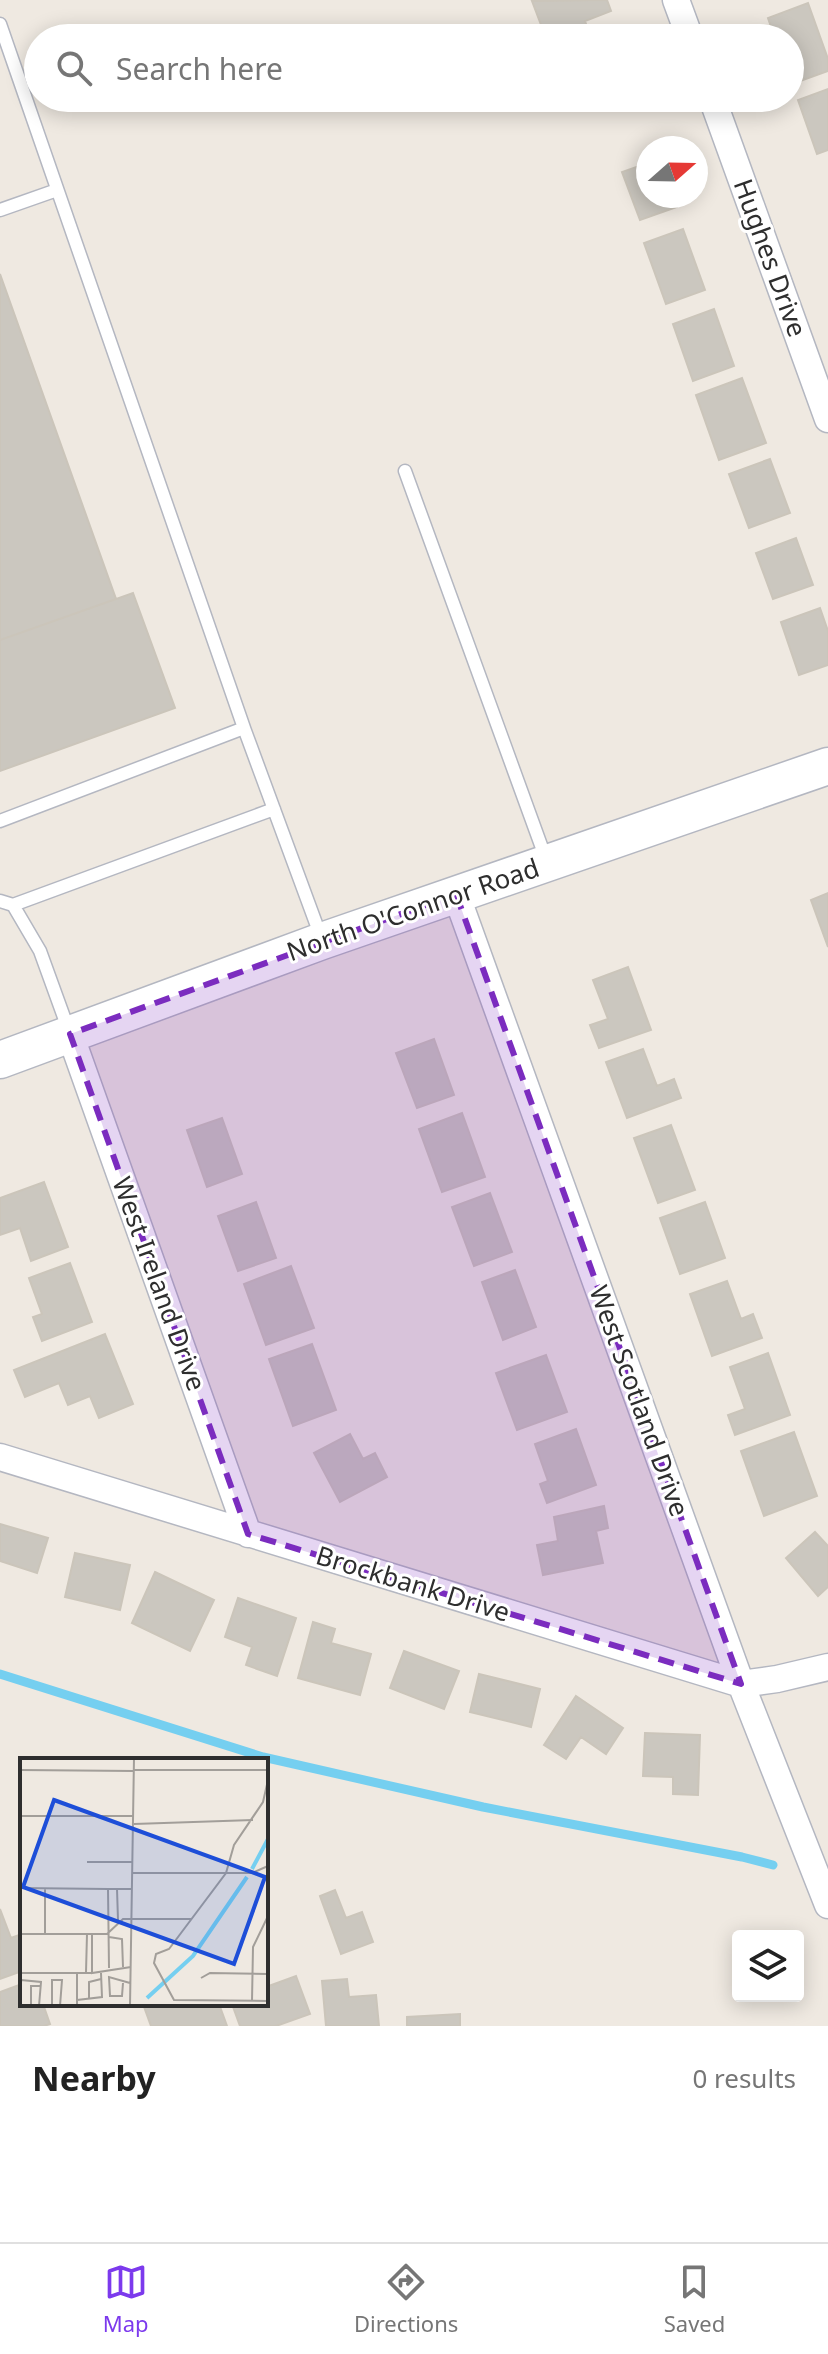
<!DOCTYPE html>
<html lang="en">
<head>
<meta charset="utf-8">
<style>
  :root { --surface:#fff; --page:#f2f2f2; --text:#222; --muted:#767676; --line:#e0e0e0; --accent:#7c3aed }
  body { margin:0; font-family:"Noto Sans",sans-serif; background:var(--page); color:var(--text) }
  .controls { position:absolute; right:24px; bottom:24px; display:grid; overflow:hidden; border-radius:8px; box-shadow:0 4px 20px #0003 }
  .controls button { width:72px; height:72px; display:grid; place-items:center; padding:0; border:0; border-bottom:2px solid var(--line); background:var(--surface); color:var(--text); font:40px sans-serif }
  .compass { position:absolute; left:636px; top:136px; width:72px; height:72px; border-radius:50%; background:var(--surface); box-shadow:0 4px 20px #0003; rotate:70deg }
  .list { margin:0; padding:0; list-style:none }
  h2 { display:flex; justify-content:space-between; align-items:center; height:104px; margin:0; padding:0 32px; font-size:34px }
  h2 small { font-size:26px; font-weight:400; color:var(--muted) }
  .icon { flex:none; width:44px; height:44px; fill:none; stroke:currentColor; stroke-width:2; stroke-linecap:round; stroke-linejoin:round }
  .map { position:relative; flex:none; width:828px; height:2026px; overflow:hidden }
  .search { position:absolute; background:var(--surface); box-shadow:0 4px 20px #0003; left:24px; right:24px; top:24px; height:88px; display:flex; align-items:center; gap:20px; box-sizing:border-box; padding:0 28px; border-radius:44px; color:var(--muted); font-size:30px }
  .sheet { height:216px; background:var(--surface) }
  nav { display:flex; justify-content:space-around; align-items:center; box-sizing:border-box; height:112px; border-top:2px solid var(--line); background:var(--surface); font-size:22px; color:var(--muted) }
  nav a { display:grid; justify-items:center; gap:4px }
  nav .on { color:var(--accent) }
  .map>svg:first-child { display:block }
  .lines { fill:none; stroke-linecap:round; stroke-linejoin:round }
  .stream { stroke:#75cff0; stroke-width:9 }
  .building { fill:#cbc7bf; stroke:#cbc5ba; stroke-width:2 }
  .service-casing { stroke:#b4b7c1; stroke-width:15 }
  .minor-casing { stroke:#b4b7c1; stroke-width:29 }
  .secondary-casing { stroke:#b4b7c1; stroke-width:39 }
  .service { stroke:#fff; stroke-width:12 }
  .minor { stroke:#fff; stroke-width:26 }
  .secondary { stroke:#fff; stroke-width:36 }
  .marked { fill:#7b2cbf; fill-opacity:0.2; stroke:#7b2cbf; stroke-width:6; stroke-dasharray:16 10; stroke-linejoin:round }
  .labels { text-anchor:middle; stroke-width:6; stroke-linejoin:round; paint-order:stroke }
  .street-label { font-size:26px; fill:#2e2e2e; stroke:#fff }
  .inset-river { fill:none; stroke:#75cff0; stroke-width:4 }
  .inset-road { fill:none; stroke:#a29e99; stroke-width:2 }
  .view { fill:#1d4ed8; fill-opacity:0.15; stroke:#1d4ed8; stroke-width:4 }
  .inset-edge { fill:none; stroke:#2e2e2e; stroke-width:4 }
</style>
</head>
<body>
<div class="map">
<svg width="828" height="2026" viewBox="0 0 828 2026">
  <rect width="100%" height="100%" fill="#efe9e1"/>
  <g class="lines">
    <path class="stream" d="M0,1674L263,1757L483,1807L742,1857L773,1865"/>
  </g>
  <path class="building" d="M607,0L611,11L585,21L591,38H546L532,1Z
    M808,3L828,59V71L792,84L790,79V38H775L768,18Z
    M828,89V150L817,154L798,100Z
    M648,163V196H673L677,207L640,220L622,172Z
    M683,229L705,290L666,304L644,243Z
    M0,274L116,599L0,640Z
    M714,309L734,366L693,381L673,324Z
    M742,378L766,443L719,460L696,395Z
    M770,459L790,513L749,528L729,474Z
    M796,538L813,585L773,599L756,553Z
    M133,593L175,708L0,771V640Z
    M820,608L828,631V665L799,675L781,622Z
    M828,893V947L811,900Z
    M628,967L651,1030L599,1048L590,1025L608,1019L593,980Z
    M434,1039L454,1095L417,1108L396,1053Z
    M643,1049L657,1086L674,1079L681,1098L627,1118L606,1062Z
    M462,1113L485,1177L442,1192L419,1129Z
    M222,1118L242,1174L207,1187L187,1130Z
    M671,1125L695,1190L658,1203L634,1138Z
    M44,1182L68,1247L31,1261L20,1228L0,1235V1198Z
    M490,1193L512,1252L474,1266L452,1207Z
    M256,1202L276,1258L238,1271L218,1216Z
    M705,1202L725,1258L680,1274L660,1218Z
    M70,1263L92,1322L42,1341L33,1317L42,1314L29,1278Z
    M291,1266L314,1328L266,1345L244,1284Z
    M515,1270L536,1327L503,1340L482,1282Z
    M727,1281L741,1319L753,1314L762,1338L712,1356L690,1294Z
    M105,1334L133,1404L99,1418L90,1396L68,1405L59,1383L25,1397L14,1370Z
    M312,1344L336,1410L293,1426L269,1359Z
    M768,1353L790,1415L735,1435L728,1415L745,1409L730,1367Z
    M546,1355L567,1412L517,1430L496,1373Z
    M576,1429L596,1485L547,1503L540,1484L548,1481L535,1444Z
    M794,1432L817,1496L764,1516L741,1451Z
    M350,1434L363,1459L375,1453L387,1477L340,1502L314,1453Z
    M604,1506L608,1528L596,1531L603,1563L543,1575L537,1545L558,1541L554,1517Z
    M0,1524L48,1538L37,1573L0,1561Z
    M815,1532L828,1546V1587L818,1596L786,1558Z
    M75,1553L130,1565L120,1610L65,1597Z
    M155,1572L214,1600L190,1651L132,1623Z
    M238,1598L296,1618L277,1676L246,1665L252,1647L225,1637Z
    M313,1622L335,1629L331,1643L371,1654L360,1695L298,1678Z
    M404,1651L459,1671L444,1709L390,1688Z
    M479,1674L540,1689L531,1727L470,1712Z
    M576,1696L623,1728L606,1754L581,1737L566,1759L544,1745Z
    M645,1733L700,1735L698,1795L673,1794V1777L643,1776Z
    M335,1890L346,1918L362,1912L373,1942L341,1954L320,1896Z
    M0,1909L11,1938L22,1934V1971L0,1979Z
    M296,1976L310,2014L276,2026H240L232,2004H266V1987Z
    M347,1979L349,1997L376,1995L379,2026H326L322,1981Z
    M22,1984V2004H43L50,2024L44,2026H0V1992Z
    M143,2004H219L227,2026H151Z
    M460,2014V2026H407V2017Z"/>
  <g class="lines">
    <defs>
      <path id="service" d="M0,24L244,728
        M0,210L57,190
        M405,471L546,859
        M0,821L244,728L321,937
        M0,901L13,905L40,951L69,1031
        M13,905L274,809"/>
      <path id="minor" d="M676,0L690,38
        M712,98L828,419
        M456,894L741,1684L828,1905
        M70,1034L248,1534
        M0,1457L741,1684L777,1679L828,1667"/>
      <path id="secondary" d="M0,1060L322,941L828,766"/>
    </defs>
    <use href="#service" class="service-casing"/>
    <use href="#minor" class="minor-casing"/>
    <use href="#secondary" class="secondary-casing"/>
    <use href="#service" class="service"/>
    <use href="#minor" class="minor"/>
    <use href="#secondary" class="secondary"/>
  </g>
  <path class="marked" d="M456,894L741,1684L248,1534L70,1034Z"/>
  <g class="labels">
    <g class="street-label">
      <text transform="translate(770 258) rotate(70)" y="9">Hughes Drive</text>
      <text transform="translate(413 910) rotate(-19)" y="9">North O'Connor Road</text>
      <text transform="translate(159 1284) rotate(70)" y="9">West Ireland Drive</text>
      <text transform="translate(639 1401) rotate(70)" y="9">West Scotland Drive</text>
      <text transform="translate(413 1584) rotate(17)" y="9">Brockbank Drive</text>
    </g>
  </g>
  <g transform="translate(20 1758)">
    <rect width="248" height="248" fill="#efe9e1"/>
    <path class="inset-river" d="M232,111L248,81M127,240L173,198L227,119"/>
    <path class="inset-road" d="M0,12L114,13M114,12H248M248,22L243,44L214,87L206,115L149,191L136,196L134,205L154,242L248,243M0,58H114M114,66L233,62M67,104H113M113,115H232L248,108M0,130L88,131M97,131L98,162M0,176H72M25,176V131M89,179L102,181L103,209M111,209L72,215V176H87L103,161H172M89,210L88,131H111M66,214L67,176M0,215H72M57,215V248M181,220L190,215L248,216M1,222L21,224L19,248M103,225L102,238H90L89,219L110,225M69,241V224L81,221M57,242L82,239L81,215M232,243L233,189L248,158M1,248V222M11,248V228H21M32,248V222H42L40,248M110,248L114,0"/>
    <path class="view" d="M34,42L245,119L214,206L3,129Z"/>
    <rect width="248" height="248" class="inset-edge"/>
  </g>
</svg>
<div class="controls">
<button><svg class="icon" aria-label="layers" viewBox="0 0 24 24"><path d="M12 4l9 5-9 5-9-5zM3 14l9 5 9-5"/></svg></button>
</div>
<svg class="compass" viewBox="-18 -18 36 36"><path d="M0-13l5 13h-10z" fill="#e53935"/><path d="M0 13l5-13h-10z" fill="#767676"/></svg>
<div class="search"><svg class="icon" aria-label="search" viewBox="0 0 24 24"><circle cx="10" cy="10" r="6"/><path d="M15 15l6 6"/></svg>Search here</div>
</div>
<section class="sheet">
<h2>Nearby<small>0 results</small></h2>
<ul class="list">
</ul>
</section>
<nav>
<a class="on"><svg class="icon" aria-label="map" viewBox="0 0 24 24"><path d="M3 6l6-2 6 2 6-2v14l-6 2-6-2-6 2zM9 4v14M15 6v14"/></svg>Map</a>
<a><svg class="icon" aria-label="directions" viewBox="0 0 24 24"><path d="M12 3l9 9-9 9-9-9zM9 14v-3h6M13 9l2 2-2 2"/></svg>Directions</a>
<a><svg class="icon" aria-label="saved" viewBox="0 0 24 24"><path d="M7 4h10v16l-5-4-5 4z"/></svg>Saved</a>
</nav>
</body>
</html>
